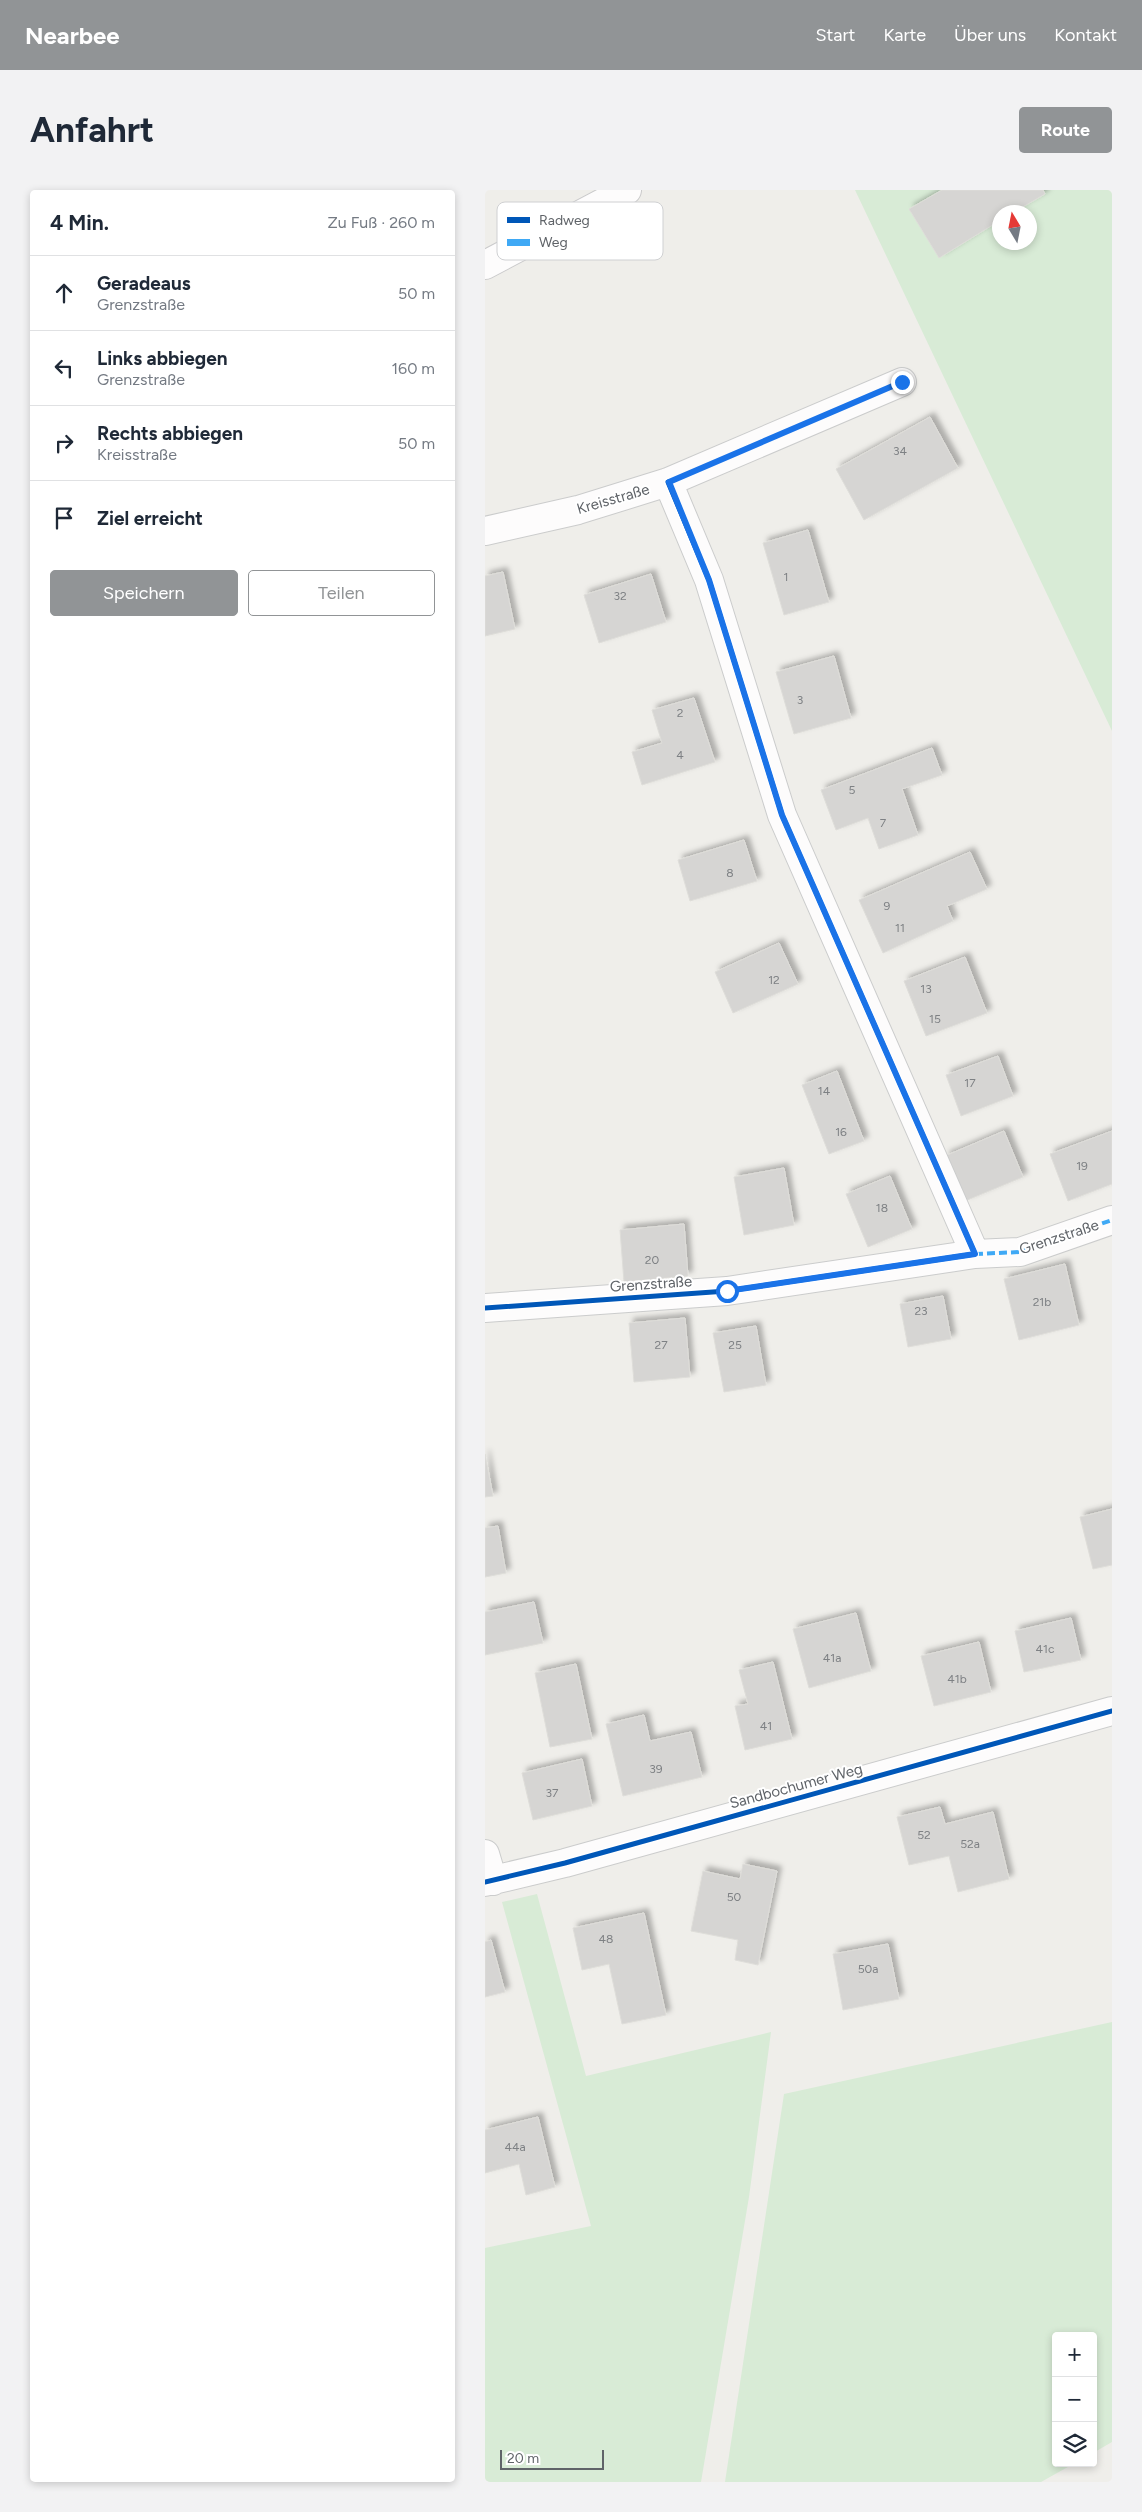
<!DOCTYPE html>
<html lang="de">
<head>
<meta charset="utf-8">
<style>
  :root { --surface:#fff; --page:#f2f2f3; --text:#1f2937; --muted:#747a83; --line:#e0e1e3; --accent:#919496 }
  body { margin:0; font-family:Figtree,sans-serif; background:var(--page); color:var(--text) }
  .controls { position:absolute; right:15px; bottom:15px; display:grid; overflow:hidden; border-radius:5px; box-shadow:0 2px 8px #0003 }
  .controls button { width:45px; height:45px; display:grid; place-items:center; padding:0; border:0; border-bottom:1px solid var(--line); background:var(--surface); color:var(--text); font:25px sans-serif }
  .compass { position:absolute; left:507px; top:15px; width:45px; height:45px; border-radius:50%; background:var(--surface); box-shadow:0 2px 8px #0003; rotate:350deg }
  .scale { position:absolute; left:15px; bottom:12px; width:104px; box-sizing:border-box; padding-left:5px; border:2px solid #5f6368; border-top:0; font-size:14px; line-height:18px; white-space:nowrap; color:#5f6368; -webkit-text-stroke:4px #fff; paint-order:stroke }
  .stop { position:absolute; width:15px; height:15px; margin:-11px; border:4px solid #1a73e8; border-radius:50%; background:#fff }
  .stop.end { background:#1a73e8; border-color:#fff; box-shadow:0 1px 5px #0008 }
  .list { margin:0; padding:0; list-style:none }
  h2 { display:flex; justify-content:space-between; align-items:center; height:65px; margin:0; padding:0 20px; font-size:21px }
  h2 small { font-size:16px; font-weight:400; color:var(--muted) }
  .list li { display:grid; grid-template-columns:32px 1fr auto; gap:15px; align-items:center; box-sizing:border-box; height:75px; padding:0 20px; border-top:1px solid var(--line) }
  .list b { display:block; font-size:19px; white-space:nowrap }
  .list p { margin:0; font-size:16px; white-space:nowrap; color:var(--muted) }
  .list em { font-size:16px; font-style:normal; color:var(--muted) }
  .actions { display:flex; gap:10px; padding:15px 20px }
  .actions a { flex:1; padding:11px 0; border:1px solid var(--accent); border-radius:5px; text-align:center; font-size:18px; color:var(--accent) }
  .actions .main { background:var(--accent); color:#fff }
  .icon { flex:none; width:28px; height:28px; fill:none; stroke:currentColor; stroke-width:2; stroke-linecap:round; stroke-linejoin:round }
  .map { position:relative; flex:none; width:627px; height:2292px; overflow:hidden; border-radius:5px }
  header { display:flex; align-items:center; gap:30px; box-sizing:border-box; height:70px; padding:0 25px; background:var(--accent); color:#fff }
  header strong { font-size:24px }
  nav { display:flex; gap:28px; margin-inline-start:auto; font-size:18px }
  .intro { display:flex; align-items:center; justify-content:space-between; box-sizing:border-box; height:120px; padding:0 30px }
  h1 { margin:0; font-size:35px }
  .button { padding:12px 22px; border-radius:5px; background:var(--accent); color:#fff; font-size:18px; font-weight:700 }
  main { display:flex; gap:30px; padding:0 30px }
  aside { flex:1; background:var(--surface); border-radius:5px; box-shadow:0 2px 8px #0003 }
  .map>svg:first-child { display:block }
  .green { fill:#d8ebd6; fill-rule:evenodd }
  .building { fill:#d6d5d3; stroke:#deddd9; filter:url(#shadow) }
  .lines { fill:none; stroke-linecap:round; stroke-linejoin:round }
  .minor-casing { stroke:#cbcccc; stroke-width:30 }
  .secondary-casing { stroke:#cacacb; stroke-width:30 }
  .minor { stroke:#fdfcfc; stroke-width:28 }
  .secondary { stroke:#fdfcfc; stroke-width:28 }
  .quiet { stroke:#3fa9f5; stroke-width:4; stroke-dasharray:8 4; stroke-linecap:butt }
  .cycleway-casing { stroke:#fff; stroke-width:8 }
  .cycleway { stroke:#0057b8; stroke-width:5 }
  .route { stroke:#1a73e8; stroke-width:6 }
  .labels { text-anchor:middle; stroke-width:4; stroke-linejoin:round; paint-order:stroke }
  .number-label { font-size:12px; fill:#7e8184 }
  .street-label { font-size:15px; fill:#5f6368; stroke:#fff }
  .key { fill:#fff; stroke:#cfd0d2; stroke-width:1 }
  .key-label { font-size:14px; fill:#5f6368 }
</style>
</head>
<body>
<header>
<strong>Nearbee</strong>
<nav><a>Start</a><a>Karte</a><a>Über uns</a><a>Kontakt</a></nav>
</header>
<div class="intro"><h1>Anfahrt</h1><a class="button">Route</a></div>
<main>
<aside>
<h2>4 Min.<small>Zu Fuß · 260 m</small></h2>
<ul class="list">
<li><svg class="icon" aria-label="ahead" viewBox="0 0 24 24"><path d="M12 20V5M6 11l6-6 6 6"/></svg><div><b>Geradeaus</b><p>Grenzstraße</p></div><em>50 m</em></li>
<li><svg class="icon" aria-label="left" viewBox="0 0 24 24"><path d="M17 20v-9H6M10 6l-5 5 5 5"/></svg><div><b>Links abbiegen</b><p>Grenzstraße</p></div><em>160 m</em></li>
<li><svg class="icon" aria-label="right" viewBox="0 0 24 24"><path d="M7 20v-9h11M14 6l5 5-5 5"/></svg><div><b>Rechts abbiegen</b><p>Kreisstraße</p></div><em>50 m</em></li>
<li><svg class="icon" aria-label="arrive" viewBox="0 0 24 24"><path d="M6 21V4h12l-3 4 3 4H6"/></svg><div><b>Ziel erreicht</b></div></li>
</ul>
<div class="actions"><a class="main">Speichern</a><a>Teilen</a></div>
</aside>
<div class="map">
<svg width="627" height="2292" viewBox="0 0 627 2292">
  <defs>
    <filter id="shadow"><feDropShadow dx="4.5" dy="-4.5" stdDeviation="2.5" flood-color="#0004"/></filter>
  </defs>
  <rect width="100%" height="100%" fill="#efeeea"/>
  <path class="green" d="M370,0H627V541ZM514,22H544V52H514Z
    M52,1704L101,1886L286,1842L264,2007L216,2292H0V2058L106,2036L17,1712Z
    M627,1832V2252L608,2263V2146H571V2273H590L556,2292H240L299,1904Z"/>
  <path class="building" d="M457,0H558L560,4L529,22H514V31L454,68L424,19Z
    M445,227L473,278L379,330L351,279Z
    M323,340L344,412L299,425L278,353Z
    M18,382L30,439L0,446V386Z
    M166,384L181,432L114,453L99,405Z
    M349,466L366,528L309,544L291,482Z
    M209,508L230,572L157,595L147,562L177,553L167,520Z
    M447,558L457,585L417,599L433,645L394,659L383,628L351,640L336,600Z
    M259,650L272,691L205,711L193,670Z
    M485,662L502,699L462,716L468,731L398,763L374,710Z
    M294,753L313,794L248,823L230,782Z
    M480,767L502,823L441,846L419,791Z
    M513,866L528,906L476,926L461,885Z
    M352,881L379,951L344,964L317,895Z
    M519,941L538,987L480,1011L460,966Z
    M627,941V994L583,1011L565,964Z
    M299,978L309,1035L259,1045L249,987Z
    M405,986L427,1039L383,1057L361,1004Z
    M199,1034L203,1086L139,1092L135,1040Z
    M580,1074L594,1135L534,1150L519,1089Z
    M458,1106L466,1149L423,1157L415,1114Z
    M200,1128L205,1187L149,1192L144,1133Z
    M271,1136L281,1195L239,1202L228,1143Z
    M0,1264L8,1306L0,1307Z
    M627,1319V1375L608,1379L595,1327Z
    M13,1336L21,1383L0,1387V1338Z
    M49,1412L58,1453L0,1465V1422Z
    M371,1423L386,1481L324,1498L308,1439Z
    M586,1428L596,1470L539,1482L530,1441Z
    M494,1452L506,1502L449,1516L436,1466Z
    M288,1472L307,1549L260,1560L250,1516L263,1514L254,1480Z
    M91,1474L107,1549L65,1557L50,1483Z
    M159,1525L165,1551L206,1542L217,1587L138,1606L121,1534Z
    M97,1569L107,1616L48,1630L37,1583Z
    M455,1617L460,1634L508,1622L524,1689L473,1702L464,1666L424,1675L412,1627Z
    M258,1674L292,1681L273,1775L250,1770L253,1750L206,1741L218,1681L255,1689Z
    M159,1723L181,1825L137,1834L124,1774L97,1780L88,1738Z
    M6,1750L20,1802L0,1807V1752Z
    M403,1754L414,1809L358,1820L348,1764Z
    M53,1927L70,1997L41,2005L34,1974L0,1983V1940Z"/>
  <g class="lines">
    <defs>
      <path id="minor" d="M0,341L93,320L183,292L417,192
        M490,1064L535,1062L627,1030
        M0,1118L242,1101L490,1064L297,625L224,390L183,292
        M0,1664L8,1691
        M0,1692L80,1673L627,1521"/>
      <path id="secondary" d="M0,75L142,0"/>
    </defs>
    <use href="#minor" class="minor-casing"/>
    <use href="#secondary" class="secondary-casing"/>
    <use href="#minor" class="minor"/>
    <use href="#secondary" class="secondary"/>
    <path class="quiet" d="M490,1064L535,1062L627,1030"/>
    <defs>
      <path id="cycleway" d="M0,1118L242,1101L490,1064L297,625L224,390L183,292
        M0,1692L80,1673L627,1521"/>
    </defs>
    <use href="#cycleway" class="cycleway-casing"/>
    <use href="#cycleway" class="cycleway"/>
  </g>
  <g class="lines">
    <path class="route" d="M242,1101L490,1064L297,625L224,390L184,292L417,192"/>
  </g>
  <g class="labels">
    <g class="number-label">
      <text x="415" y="265">34</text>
      <text x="301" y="391">1</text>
      <text x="135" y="410">32</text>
      <text x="315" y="514">3</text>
      <text x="195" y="527">2</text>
      <text x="195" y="569">4</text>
      <text x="367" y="604">5</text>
      <text x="398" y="637">7</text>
      <text x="245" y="687">8</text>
      <text x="402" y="720">9</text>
      <text x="415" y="742">11</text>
      <text x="289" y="794">12</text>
      <text x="441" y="803">13</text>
      <text x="450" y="833">15</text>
      <text x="485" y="897">17</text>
      <text x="339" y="905">14</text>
      <text x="356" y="946">16</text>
      <text x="597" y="980">19</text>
      <text x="397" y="1022">18</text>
      <text x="167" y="1074">20</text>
      <text x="557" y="1116">21b</text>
      <text x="436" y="1125">23</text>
      <text x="176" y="1159">27</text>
      <text x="250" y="1159">25</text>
      <text x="560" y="1463">41c</text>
      <text x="347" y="1472">41a</text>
      <text x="472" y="1493">41b</text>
      <text x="281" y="1540">41</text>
      <text x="171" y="1583">39</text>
      <text x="67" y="1607">37</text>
      <text x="439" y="1649">52</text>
      <text x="485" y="1658">52a</text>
      <text x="249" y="1711">50</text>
      <text x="121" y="1753">48</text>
      <text x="383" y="1783">50a</text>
      <text x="30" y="1961">44a</text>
    </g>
    <g class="street-label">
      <text transform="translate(128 309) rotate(-16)" y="5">Kreisstraße</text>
      <text transform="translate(574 1047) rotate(-18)" y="5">Grenzstraße</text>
      <text transform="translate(166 1094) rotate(-4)" y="5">Grenzstraße</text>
      <text transform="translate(311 1596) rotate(-15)" y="5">Sandbochumer Weg</text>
    </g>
  </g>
  <rect x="12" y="12" width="166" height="58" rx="8" class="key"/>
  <rect x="22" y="27" width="23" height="6" fill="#0057b8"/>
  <rect x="22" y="49" width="23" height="7" fill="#3fa9f5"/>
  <g class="key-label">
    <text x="54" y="35">Radweg</text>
    <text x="54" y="57">Weg</text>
  </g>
</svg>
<div class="controls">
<button>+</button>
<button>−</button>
<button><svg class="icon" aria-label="layers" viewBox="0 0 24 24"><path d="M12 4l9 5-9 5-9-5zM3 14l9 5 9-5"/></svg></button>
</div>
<svg class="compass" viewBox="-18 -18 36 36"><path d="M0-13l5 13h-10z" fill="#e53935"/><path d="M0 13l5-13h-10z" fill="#747a83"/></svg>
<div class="scale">20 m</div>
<div class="stop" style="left:242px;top:1101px"></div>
<div class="stop end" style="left:417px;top:192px"></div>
</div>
</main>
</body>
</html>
